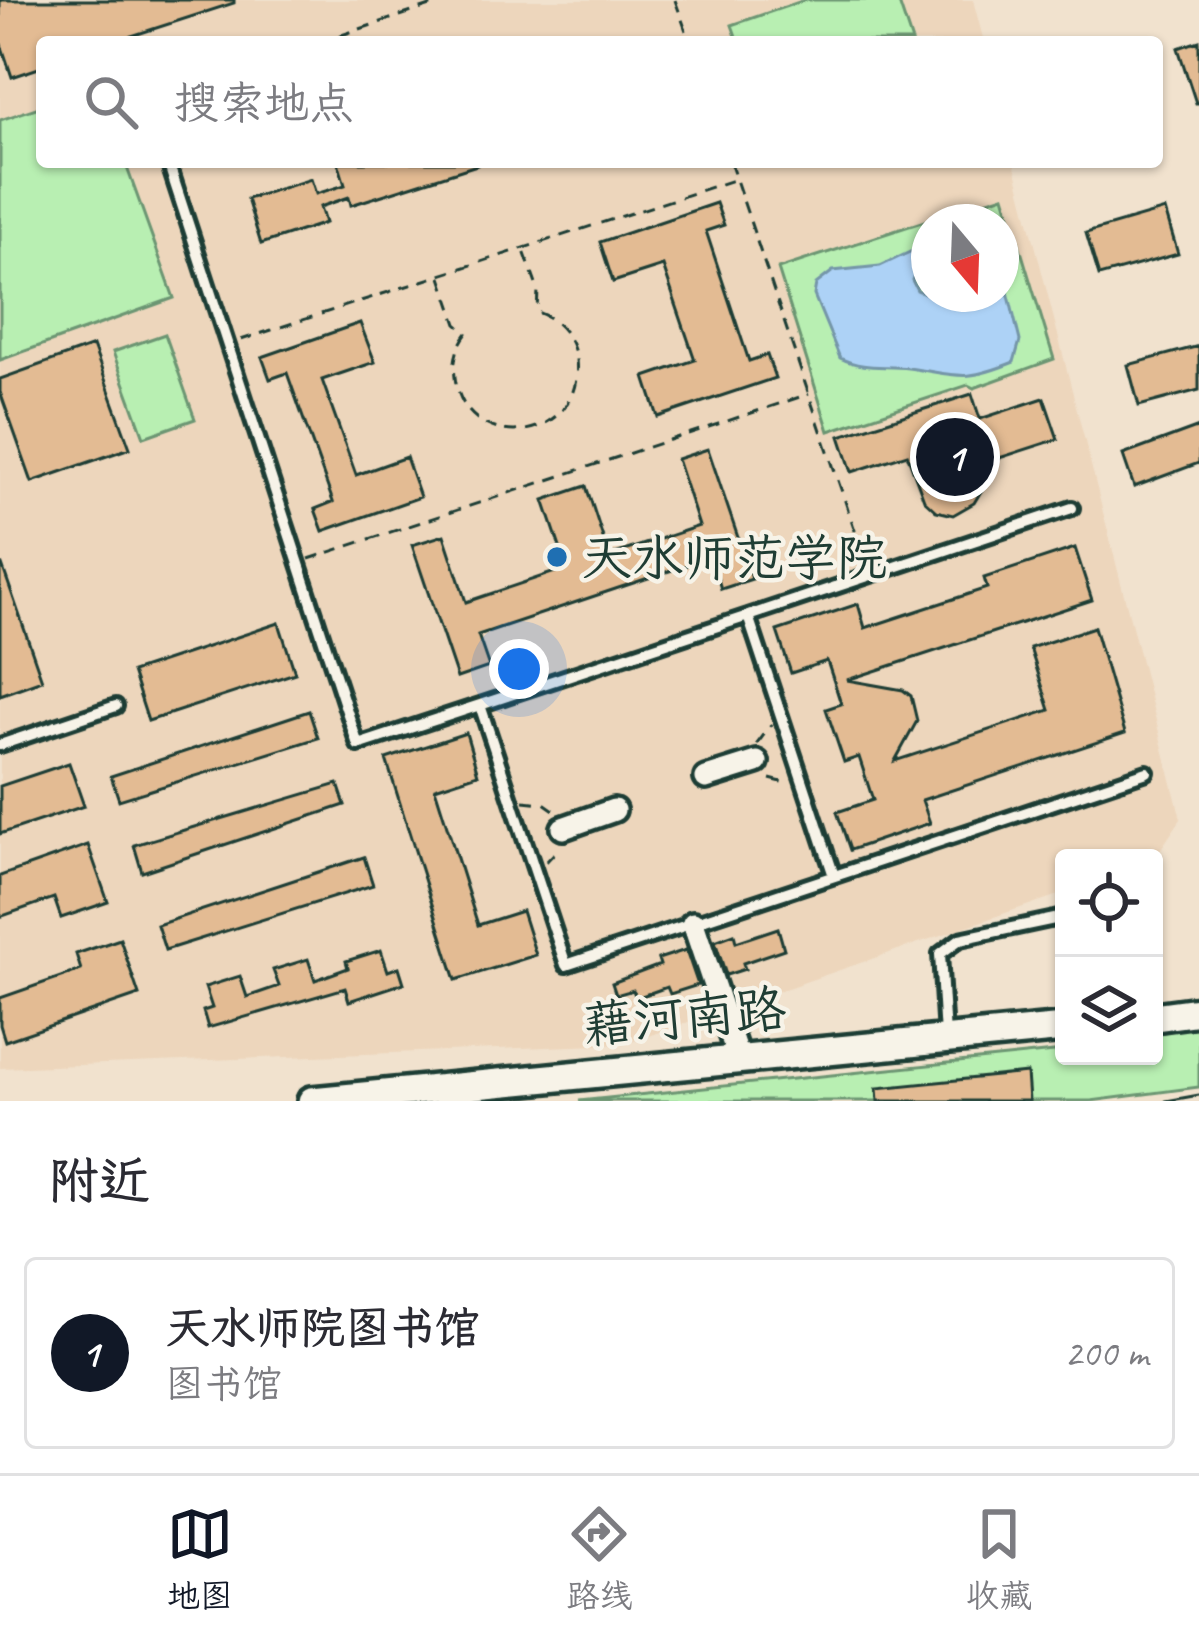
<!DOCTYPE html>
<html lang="zh">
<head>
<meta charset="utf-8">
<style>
  :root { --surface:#fff; --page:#f7f7f7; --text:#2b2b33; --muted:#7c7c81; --line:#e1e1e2; --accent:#111827 }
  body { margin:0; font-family:Caveat,"LXGW WenKai TC",sans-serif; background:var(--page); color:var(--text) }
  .controls { position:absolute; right:36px; bottom:36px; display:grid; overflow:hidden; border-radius:12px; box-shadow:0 3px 9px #0004 }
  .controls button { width:108px; height:108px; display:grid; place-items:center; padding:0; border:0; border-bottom:3px solid var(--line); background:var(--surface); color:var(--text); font:60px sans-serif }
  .compass { position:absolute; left:911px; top:204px; width:108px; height:108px; border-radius:50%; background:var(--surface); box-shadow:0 3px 9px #0004; rotate:161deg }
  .you { position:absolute; left:519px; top:669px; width:42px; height:42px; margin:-30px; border:9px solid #fff; border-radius:50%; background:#1a73e8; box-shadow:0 0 0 18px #1a73e833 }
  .badge { display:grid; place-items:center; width:78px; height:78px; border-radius:50%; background:var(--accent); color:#fff; font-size:39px; font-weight:700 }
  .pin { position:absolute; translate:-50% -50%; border:6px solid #fff; box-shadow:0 3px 12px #0006 }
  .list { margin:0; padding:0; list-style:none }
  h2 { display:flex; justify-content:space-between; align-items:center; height:156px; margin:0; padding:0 48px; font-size:51px }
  h2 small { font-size:39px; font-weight:400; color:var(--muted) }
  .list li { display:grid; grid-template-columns:78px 1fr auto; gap:36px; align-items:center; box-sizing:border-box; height:192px; margin:0 24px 24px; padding:0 24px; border:3px solid var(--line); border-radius:12px }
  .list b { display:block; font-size:45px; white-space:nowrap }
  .list p { margin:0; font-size:39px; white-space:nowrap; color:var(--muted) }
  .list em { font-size:39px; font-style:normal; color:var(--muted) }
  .icon { flex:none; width:66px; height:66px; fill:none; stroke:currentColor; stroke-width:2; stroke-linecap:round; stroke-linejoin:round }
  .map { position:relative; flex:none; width:1199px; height:1101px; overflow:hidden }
  .search { position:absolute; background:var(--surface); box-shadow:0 3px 9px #0004; left:36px; right:36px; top:36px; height:132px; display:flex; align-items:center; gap:30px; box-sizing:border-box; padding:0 42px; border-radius:12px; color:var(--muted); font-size:45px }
  .sheet { height:372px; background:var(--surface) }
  nav { display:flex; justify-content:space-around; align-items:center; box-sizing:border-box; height:168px; border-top:3px solid var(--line); background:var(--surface); font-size:33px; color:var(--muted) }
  nav a { display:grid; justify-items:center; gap:6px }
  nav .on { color:var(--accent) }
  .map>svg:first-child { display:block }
  .built { fill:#edd6bc; fill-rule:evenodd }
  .green { fill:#b8efb2; stroke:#6c9673; stroke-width:3; fill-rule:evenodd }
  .water { fill:#add2f6; stroke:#7496a8; stroke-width:3 }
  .building { fill:#e3bb93; stroke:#1f3d34; stroke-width:3 }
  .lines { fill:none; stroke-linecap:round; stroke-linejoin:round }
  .lane-casing { stroke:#1f3d34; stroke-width:20 }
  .street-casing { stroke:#1f3d34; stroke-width:30 }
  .secondary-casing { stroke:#1f3d34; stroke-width:36 }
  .path { stroke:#1f3d34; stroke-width:3; stroke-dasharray:12 9; stroke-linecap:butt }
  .lane { stroke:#f7f3e8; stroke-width:10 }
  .street { stroke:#f7f3e8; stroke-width:21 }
  .secondary { stroke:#f7f3e8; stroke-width:27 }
  .tram { stroke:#1f3d34; stroke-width:3 }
  .poi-dot { fill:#1f6fb2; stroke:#f7f3e8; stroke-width:4.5 }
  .labels { text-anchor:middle; stroke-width:9; stroke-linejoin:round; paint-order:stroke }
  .poi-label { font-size:51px; fill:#1f3d34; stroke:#f7f3e8; text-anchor:start }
  .street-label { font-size:51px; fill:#1f3d34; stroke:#f7f3e8 }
</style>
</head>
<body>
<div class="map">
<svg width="1199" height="1101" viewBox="0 0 1199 1101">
  <rect width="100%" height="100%" fill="#f1e2ce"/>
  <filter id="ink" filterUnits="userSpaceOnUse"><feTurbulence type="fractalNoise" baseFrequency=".00833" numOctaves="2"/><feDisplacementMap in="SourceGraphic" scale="24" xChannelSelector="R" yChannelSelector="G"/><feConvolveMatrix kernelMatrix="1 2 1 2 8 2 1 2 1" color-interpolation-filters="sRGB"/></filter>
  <g filter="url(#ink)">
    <path class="built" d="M0,0H973L984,42H42V162H1014L1181,819L1154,859L1064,858V893L625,1044L0,1068ZM929,222H1001V294H929Z"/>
    <path class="green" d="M805,0H898L912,42H738L732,25Z
      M42,106V162H125L174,298L0,360V120Z
      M1004,195L1054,359L974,388L968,385L829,431L778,269ZM929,222H1001V294H929Z
      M165,334L195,419L144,437L113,352Z
      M1199,1025V1087L1091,1101H579L1064,1051V1056H1154V1034Z"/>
    <path class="water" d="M929,243V256L921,259L912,280L917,290L932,296L1001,294V263L1020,341L1014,362C962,383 959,375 908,368C882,365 864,370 840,358L814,295L816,284L833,271L880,266Z"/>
    <path class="building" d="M0,0H234V3L113,42H42V67L12,77L0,41Z
      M1199,41V103H1196L1178,48Z
      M338,162H476L477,165L351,205L349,197L320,207L325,223L261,244L247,199L311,179L316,194L345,185Z
      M716,203L724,225L706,231L749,361L767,355L775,378L658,417L645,377L695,360L663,266L613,282L600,242Z
      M1165,210L1178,254L1099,276L1086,233Z
      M360,323L375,362L322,380L356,475L406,457L420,497L323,531L315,509L333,502L287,373L270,379L262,357Z
      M93,346L130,448L32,482L0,392V379Z
      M1199,346V390L1139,406L1128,365Z
      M972,394L980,419L1044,398L1058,439L993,460L989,478L974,503L953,515L936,511L924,500L907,454L852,472L840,436Z
      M1199,427V463L1134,487L1123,455Z
      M708,449L752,579L721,589L711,557L478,635L489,667L457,678L412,545L444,535L466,602L567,568L544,500L586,486L609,556L699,526L677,459Z
      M1075,548L1092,600L847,680L903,690L911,696L917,721L895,761L1050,710L1030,648L1094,627L1125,733L922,800L930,823L850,850L837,812L873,800L859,757L844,762L826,709L841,704L835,685L827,661L791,673L777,631L858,604L865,628L987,588L984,578Z
      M2,565L42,680L0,695V566Z
      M279,623L295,673L148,721L132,672Z
      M309,711L318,738L119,800L111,776Z
      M466,733L478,774L435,788L478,925L522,911L536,955L456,980L386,759Z
      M69,763L84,806L0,834V786Z
      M338,784L345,805L142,872L134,845Z
      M88,845L108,902L61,918L54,898L0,917V876Z
      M364,857L373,885L165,950L157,925Z
      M778,928L784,949L743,963L745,969L726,975L715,941L734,934L736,942Z
      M120,939L139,995L5,1041L0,1025V998L81,970L76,954Z
      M381,950L388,971L399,967L404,983L349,1001L345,988L208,1028L203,1011L212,1008L205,987L240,976L247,997L279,986L273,970L308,959L315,980L348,968L346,961Z
      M686,950L698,985L670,994L667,987L636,998L633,990L616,995L612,983L660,965L658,959Z
      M1027,1073L1029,1101H878L877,1088Z"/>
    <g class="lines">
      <defs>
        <path id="lane" d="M168,162L358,745L480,705
          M748,616L1072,508
          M0,745L116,706
          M834,876L748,616L480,705L566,965C760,901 953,837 1147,772
          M945,1036L940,954L960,939L1064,917"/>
        <path id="street" d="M706,778L757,762
          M563,828L614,810
          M693,923L739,1060"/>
        <path id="secondary" d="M1154,1017L1199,1011
          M312,1101L1064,1028"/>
      </defs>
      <use href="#lane" class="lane-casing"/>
      <use href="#street" class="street-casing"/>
      <use href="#secondary" class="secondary-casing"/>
      <path class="path" d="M675,0L690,42
        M320,42L449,0
        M730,162L866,563
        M441,277L457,324L467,333C457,346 453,361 455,377C464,458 586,444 576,360C574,338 558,319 537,312L538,290L523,248
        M241,340L736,179
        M309,559L809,394
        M757,744L772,724
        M770,779L789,784
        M524,801L544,803L554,810
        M546,862L560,847"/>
      <use href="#lane" class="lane"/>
      <use href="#street" class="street"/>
      <use href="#secondary" class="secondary"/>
      <path class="tram" d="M1166,1101L1199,1095"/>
    </g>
  </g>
  <circle class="poi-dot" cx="557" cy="557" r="12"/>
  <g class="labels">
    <g class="poi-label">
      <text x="581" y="575">天水师范学院</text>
    </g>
    <g class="street-label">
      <text transform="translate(684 1016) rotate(-5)" y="18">藉河南路</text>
    </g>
  </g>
</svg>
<div class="controls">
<button><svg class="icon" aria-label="locate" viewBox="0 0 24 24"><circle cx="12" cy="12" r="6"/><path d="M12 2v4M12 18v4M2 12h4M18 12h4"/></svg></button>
<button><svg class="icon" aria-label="layers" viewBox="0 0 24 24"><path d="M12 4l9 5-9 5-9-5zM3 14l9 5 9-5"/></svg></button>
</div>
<svg class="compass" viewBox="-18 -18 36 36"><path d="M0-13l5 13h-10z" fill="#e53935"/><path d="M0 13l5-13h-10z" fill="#7c7c81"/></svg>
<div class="you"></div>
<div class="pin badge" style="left:955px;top:457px">1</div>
<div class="search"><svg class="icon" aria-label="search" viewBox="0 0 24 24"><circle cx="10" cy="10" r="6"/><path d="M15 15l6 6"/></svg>搜索地点</div>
</div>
<section class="sheet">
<h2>附近<small></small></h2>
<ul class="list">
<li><span class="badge">1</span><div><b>天水师院图书馆</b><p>图书馆</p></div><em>200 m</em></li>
</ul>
</section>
<nav>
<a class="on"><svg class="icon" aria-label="map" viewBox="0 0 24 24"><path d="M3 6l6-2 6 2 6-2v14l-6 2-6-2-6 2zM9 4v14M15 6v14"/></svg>地图</a>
<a><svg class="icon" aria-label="directions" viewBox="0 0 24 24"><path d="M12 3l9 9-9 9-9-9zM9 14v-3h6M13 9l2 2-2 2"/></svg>路线</a>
<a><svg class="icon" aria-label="saved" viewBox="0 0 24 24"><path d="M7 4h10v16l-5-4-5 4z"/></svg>收藏</a>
</nav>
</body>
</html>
